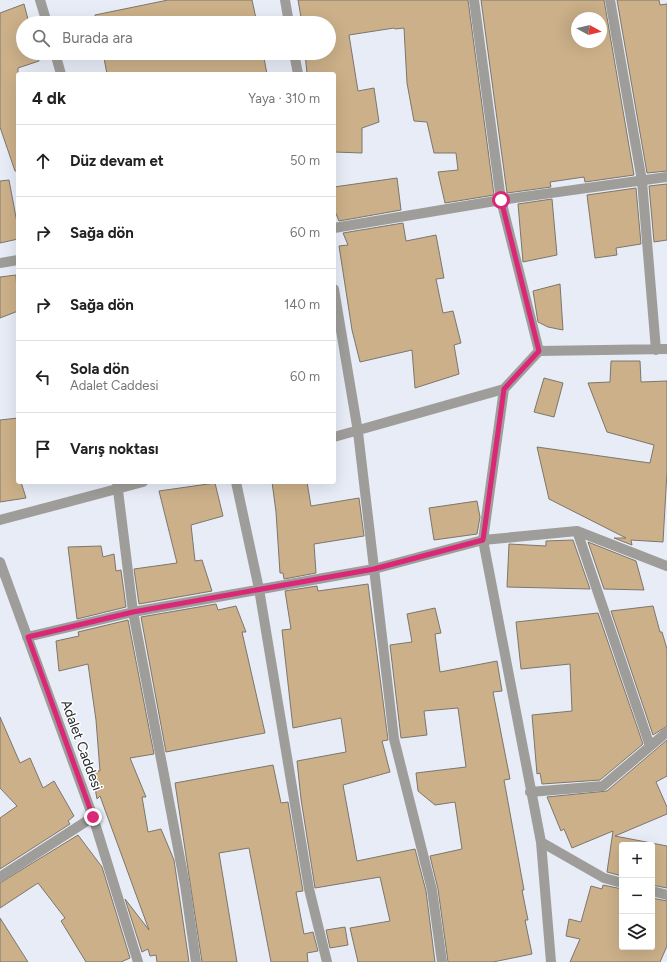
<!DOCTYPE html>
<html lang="tr">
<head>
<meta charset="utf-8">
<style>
  :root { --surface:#fff; --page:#f6f6f6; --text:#222; --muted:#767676; --line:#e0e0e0 }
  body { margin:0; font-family:Figtree,sans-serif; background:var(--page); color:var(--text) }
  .controls { position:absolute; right:12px; bottom:12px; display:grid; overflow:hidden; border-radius:4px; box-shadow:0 4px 16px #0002 }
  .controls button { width:36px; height:36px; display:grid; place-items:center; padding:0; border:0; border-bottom:1px solid var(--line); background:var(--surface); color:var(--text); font:20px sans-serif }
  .compass { position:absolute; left:571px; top:12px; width:36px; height:36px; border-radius:50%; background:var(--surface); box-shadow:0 4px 16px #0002; rotate:98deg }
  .stop { position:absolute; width:12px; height:12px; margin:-9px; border:3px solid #db2777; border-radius:50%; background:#fff }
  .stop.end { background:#db2777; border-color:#fff; box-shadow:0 1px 4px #0008 }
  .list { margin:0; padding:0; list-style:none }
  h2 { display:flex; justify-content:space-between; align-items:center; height:52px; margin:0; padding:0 16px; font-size:17px }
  h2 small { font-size:13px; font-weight:400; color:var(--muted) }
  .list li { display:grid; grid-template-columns:26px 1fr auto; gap:12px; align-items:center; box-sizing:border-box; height:72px; padding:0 16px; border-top:1px solid var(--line) }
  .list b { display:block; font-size:15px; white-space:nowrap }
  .list p { margin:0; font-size:13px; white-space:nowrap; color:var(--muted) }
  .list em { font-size:13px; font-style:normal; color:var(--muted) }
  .icon { flex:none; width:22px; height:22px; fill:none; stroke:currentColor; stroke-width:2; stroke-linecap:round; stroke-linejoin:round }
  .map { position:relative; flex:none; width:667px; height:962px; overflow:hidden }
  .search { position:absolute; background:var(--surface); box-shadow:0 4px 16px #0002; left:16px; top:16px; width:320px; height:44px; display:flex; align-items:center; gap:10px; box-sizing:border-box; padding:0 14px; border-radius:22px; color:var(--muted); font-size:15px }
  .panel { position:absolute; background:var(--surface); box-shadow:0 4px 16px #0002; left:16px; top:72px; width:320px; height:412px; border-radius:4px }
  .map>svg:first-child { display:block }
  .building { fill:#cbb089; stroke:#7c766d; fill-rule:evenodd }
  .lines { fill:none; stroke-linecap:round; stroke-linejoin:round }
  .minor { stroke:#9f9d99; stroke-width:10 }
  .route { stroke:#db2777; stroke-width:5 }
  .labels { text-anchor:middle; stroke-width:3; stroke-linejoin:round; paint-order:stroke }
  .street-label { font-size:14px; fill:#292b2e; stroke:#fff }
</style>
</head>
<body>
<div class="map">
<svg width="667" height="962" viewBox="0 0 667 962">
  <rect width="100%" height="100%" fill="#e7ecf7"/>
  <path class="building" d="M168,0H252L257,23H96L95,15Z
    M298,0H468L494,195L445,203L438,172L458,170L456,153H434L427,122L414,121L407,83L404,28L395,29L394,28L349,35L358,91L374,88L379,122L362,128V153L334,152V74H307L305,53H329V23H302Z
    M481,0H604L634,175L585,182L584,177L550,182L551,187L507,193ZM577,18H601V42H577Z
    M617,0H659L660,5L667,4V171L647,173Z
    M24,4L29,23H23V53H37L39,61L18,68V171H15L0,127V13Z
    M103,53H263L267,74H107Z
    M397,178L401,210L339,221L334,209V187Z
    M9,180L18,228V239L0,243V181Z
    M667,184V240L654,242L649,186Z
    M636,188L641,244L616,248L617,255L595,258L587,195Z
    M552,199L557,255L523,262L518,204Z
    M403,223L406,241L436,235L444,278L436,279L443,313L453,311L461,343L454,345L459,374L415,388L412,350L360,362L352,330L339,246L348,245L343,233Z
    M16,275L18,311L0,318V277Z
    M560,284L563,330L548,327L538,322L533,291Z
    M611,361H640L641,382L667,381V472L663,542L631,540L632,545L614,538H626L549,499L537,447L650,463L654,445L607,432L588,383L610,382Z
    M544,378L563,383L554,417L534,412Z
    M18,418V482H21L26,498L0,502V420Z
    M272,482H307L311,506L359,498L364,536L314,544L316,573L284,579L283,573H280L276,512Z
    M215,483L223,516L191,525L195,561L202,560L212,591L139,604L134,569L177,563L159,491Z
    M477,501L480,517L477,534L434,540L429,508Z
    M573,540L590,589L507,587L509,544L546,546V541Z
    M588,542L636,561L644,590L604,589Z
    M101,546L103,557L114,554L116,571L121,570L126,607L77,619L68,547Z
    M368,584L388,740L382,741L390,772L343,785L357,861L415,849L426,891L435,962H358L350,928L390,921L380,877L315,888L301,799L297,761L346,752L341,718L293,728L282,630L291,629L285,591L317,586L318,591Z
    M216,604L218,610L236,606L246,632H242L265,733L166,752L141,617Z
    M653,606L660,632H662L667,649V726L653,735L611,611Z
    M435,608L441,633L435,634L440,672L497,661L502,691L493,692L510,779L504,780L524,890H522L528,920H525L532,954L493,962H448L438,889L430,856L462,849L455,802L435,805L418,791L416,773L466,767L458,708L424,711L427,735L401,738L390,645L412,642L407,614Z
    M598,613L643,744L600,780L542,784L540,773L537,774L532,715L572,711L570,664L521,669L516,622Z
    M128,620L154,754L130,758L146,797H142L148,832L161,829L174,860L189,962H157L156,955L150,956L148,949L142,952L125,899L149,930L100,796L97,799L92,771H100L96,720L88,664L59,671L56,641L79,636L78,632Z
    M0,717L20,763L30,758L43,788L54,781L74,816L68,821L70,824L0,869V818L17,806L0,788Z
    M667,740V776L656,782L667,807V814L615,836L667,846V888L652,885V845H622V876L607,872L613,831L572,848L564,829L561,831L547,797L607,791Z
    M273,765L281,803L288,802L303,891L296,892L304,934L313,932L318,951L307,953L308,962H271L249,848L219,853L237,962H202L175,783Z
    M78,835L102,867L130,958L121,962H86L61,921L65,918L38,883L0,908V883Z
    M603,885L622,889V947H652V898L667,901V946L660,962H570L580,939L566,936L569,919L581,922L591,886L602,889Z
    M0,918L28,962H0Z
    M345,927L348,945L330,948L326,930Z"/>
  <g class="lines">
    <path class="minor" d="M40,0L47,23
      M285,0L289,23
      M474,0L501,200L539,351
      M610,0L642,181L656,350
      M55,53L61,74
      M294,53L298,74
      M334,228L501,200L667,177
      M0,263L18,260
      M334,289L358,432L394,739L432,890L442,962
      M334,437L504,389
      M117,482L133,612L185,885L196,962
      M236,482L259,589L309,889L327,962
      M0,520L143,482
      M577,531L650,746
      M0,562L93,817L138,962
      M27,637L133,612L374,569L483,540L577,531L667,566
      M530,792L603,786L667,732
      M541,842L604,878L622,883
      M0,877L93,817
      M652,891L667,895
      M551,962L541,842L483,540L504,389L539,351L667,349"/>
  </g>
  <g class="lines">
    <path class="route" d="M93,817L28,637L133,612L374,569L483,540L504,389L539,351L501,200"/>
  </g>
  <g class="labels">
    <g class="street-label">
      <text transform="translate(82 745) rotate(70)" y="5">Adalet Caddesi</text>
    </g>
  </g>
</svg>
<div class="controls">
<button>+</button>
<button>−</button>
<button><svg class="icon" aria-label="layers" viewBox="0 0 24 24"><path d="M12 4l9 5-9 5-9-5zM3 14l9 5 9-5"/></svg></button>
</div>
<svg class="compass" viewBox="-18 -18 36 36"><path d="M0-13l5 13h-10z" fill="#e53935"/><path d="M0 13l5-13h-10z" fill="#767676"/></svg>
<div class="stop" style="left:501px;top:200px"></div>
<div class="stop end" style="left:93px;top:817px"></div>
<div class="search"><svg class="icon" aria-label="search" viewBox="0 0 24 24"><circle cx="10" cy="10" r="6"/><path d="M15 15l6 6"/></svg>Burada ara</div>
<section class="panel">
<h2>4 dk<small>Yaya · 310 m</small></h2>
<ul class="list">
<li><svg class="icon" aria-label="ahead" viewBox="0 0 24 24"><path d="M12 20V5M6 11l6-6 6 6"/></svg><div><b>Düz devam et</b></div><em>50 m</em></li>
<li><svg class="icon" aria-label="right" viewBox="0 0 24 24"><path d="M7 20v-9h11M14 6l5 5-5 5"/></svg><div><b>Sağa dön</b></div><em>60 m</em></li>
<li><svg class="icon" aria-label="right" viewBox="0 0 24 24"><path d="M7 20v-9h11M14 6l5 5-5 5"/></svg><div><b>Sağa dön</b></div><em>140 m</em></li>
<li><svg class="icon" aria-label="left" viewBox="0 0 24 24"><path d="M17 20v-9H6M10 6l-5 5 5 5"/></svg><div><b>Sola dön</b><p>Adalet Caddesi</p></div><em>60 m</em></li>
<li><svg class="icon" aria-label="arrive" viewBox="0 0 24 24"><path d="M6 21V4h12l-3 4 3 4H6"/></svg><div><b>Varış noktası</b></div></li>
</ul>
</section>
</div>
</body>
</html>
